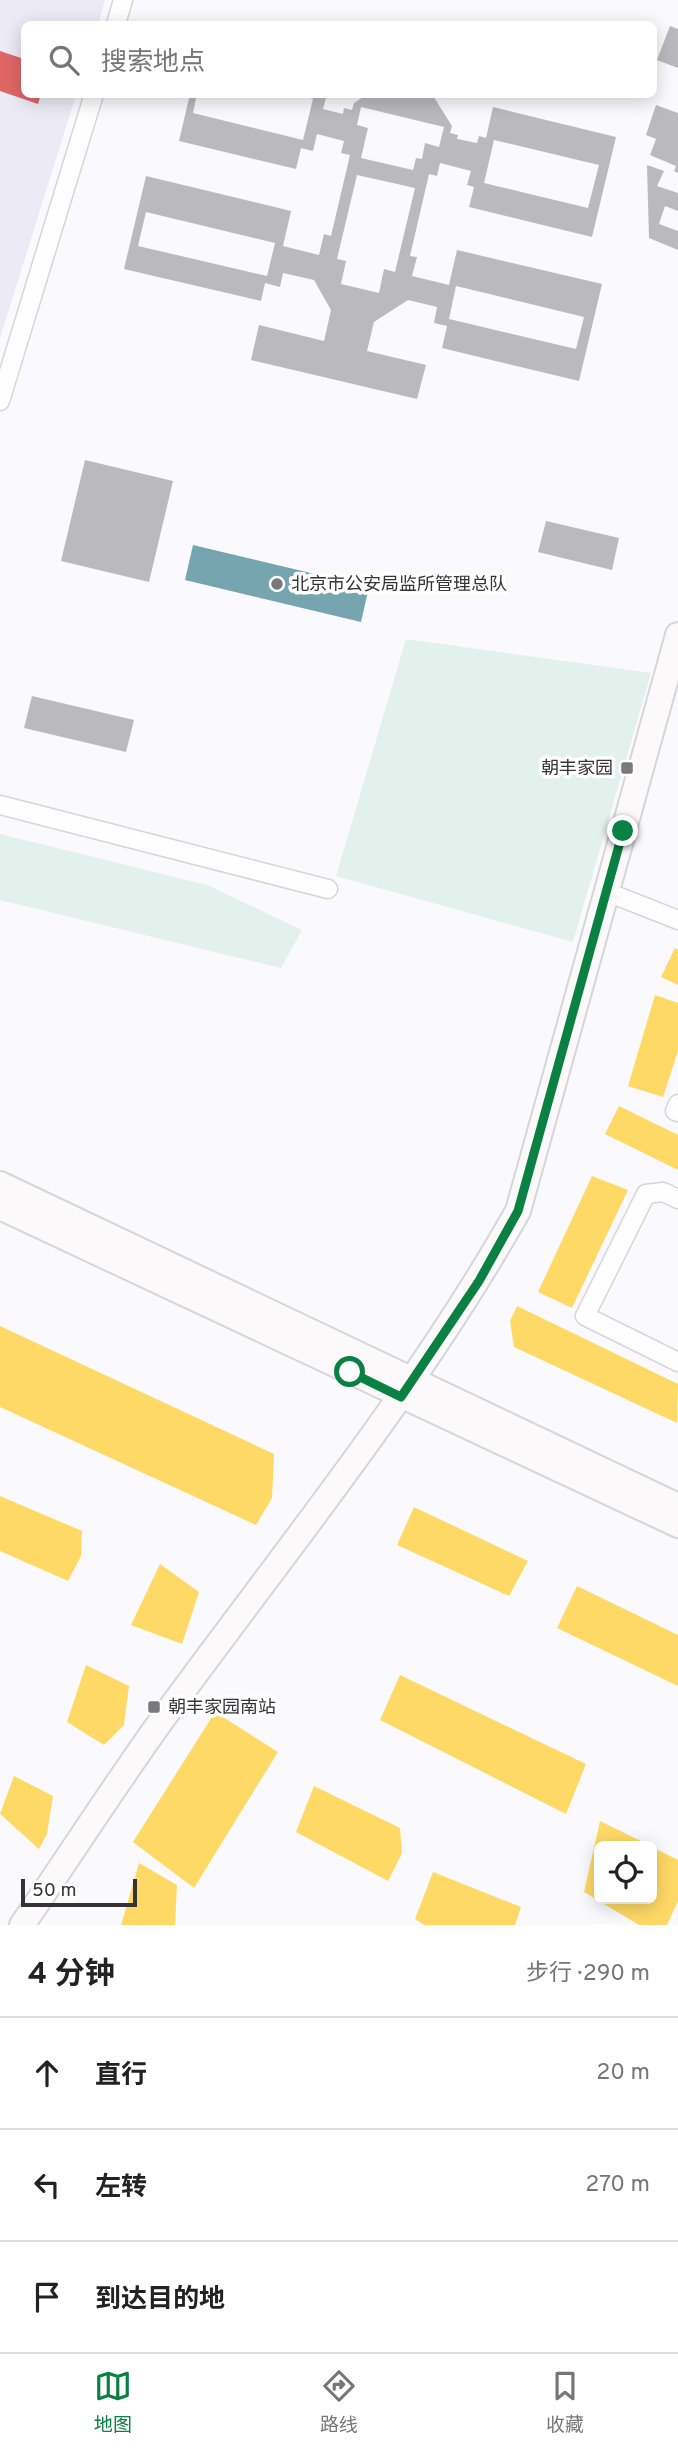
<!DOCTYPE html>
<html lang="zh">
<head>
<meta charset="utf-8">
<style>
  :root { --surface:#fff; --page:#f2f2f2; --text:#222; --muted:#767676; --line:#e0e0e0; --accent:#0b8043 }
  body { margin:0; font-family:Overpass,"Noto Sans SC",sans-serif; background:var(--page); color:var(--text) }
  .controls { position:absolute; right:21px; bottom:21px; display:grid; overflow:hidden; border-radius:10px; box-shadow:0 4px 18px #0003 }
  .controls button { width:63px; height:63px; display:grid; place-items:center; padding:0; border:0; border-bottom:2px solid var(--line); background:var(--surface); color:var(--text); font:35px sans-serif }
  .scale { position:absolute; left:21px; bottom:18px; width:116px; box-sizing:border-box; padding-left:7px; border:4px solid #343437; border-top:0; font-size:19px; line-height:24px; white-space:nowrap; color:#343437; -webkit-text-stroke:5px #fff; paint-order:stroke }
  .stop { position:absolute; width:21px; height:21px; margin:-16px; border:5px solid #0b8043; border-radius:50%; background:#fff }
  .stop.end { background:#0b8043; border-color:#fff; box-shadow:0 2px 7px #0008 }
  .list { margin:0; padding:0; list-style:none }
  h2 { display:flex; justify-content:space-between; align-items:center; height:91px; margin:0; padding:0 28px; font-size:30px }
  h2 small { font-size:23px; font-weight:400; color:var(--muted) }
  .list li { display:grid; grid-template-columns:46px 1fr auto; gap:21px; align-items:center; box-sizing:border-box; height:112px; padding:0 28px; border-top:2px solid var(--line) }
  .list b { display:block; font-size:26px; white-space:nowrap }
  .list em { font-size:23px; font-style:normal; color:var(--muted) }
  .icon { flex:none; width:38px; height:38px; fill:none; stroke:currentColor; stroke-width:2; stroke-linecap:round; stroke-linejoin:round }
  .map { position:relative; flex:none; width:678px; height:1925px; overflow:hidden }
  .search { position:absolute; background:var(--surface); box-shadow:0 4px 18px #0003; left:21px; right:21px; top:21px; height:77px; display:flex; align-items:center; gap:18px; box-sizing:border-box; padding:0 24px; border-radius:10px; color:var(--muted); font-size:26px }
  .sheet { height:427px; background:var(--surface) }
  nav { display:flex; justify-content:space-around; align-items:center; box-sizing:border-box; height:98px; border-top:2px solid var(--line); background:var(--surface); font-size:19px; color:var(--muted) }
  nav a { display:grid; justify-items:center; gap:4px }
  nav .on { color:var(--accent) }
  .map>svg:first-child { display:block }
  .built { fill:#ecebf5 }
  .green { fill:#e2f1eb }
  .homes { fill:#ffd966 }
  .shops { fill:#e06666 }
  .public { fill:#76a5af }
  .building { fill:#bab9bd; fill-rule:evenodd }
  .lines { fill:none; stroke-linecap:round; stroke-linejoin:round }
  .street-casing { stroke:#d6d5d8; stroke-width:21 }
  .secondary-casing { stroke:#d6d5d8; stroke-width:28 }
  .street { stroke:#fefeff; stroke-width:18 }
  .secondary { stroke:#fbf9fa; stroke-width:24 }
  .route { stroke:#0b8043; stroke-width:9 }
  .poi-dot { fill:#79797d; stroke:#fff; stroke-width:2.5 }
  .labels { text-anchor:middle; stroke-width:7; stroke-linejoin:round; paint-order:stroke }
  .poi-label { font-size:18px; fill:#343437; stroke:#fff; text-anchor:start }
</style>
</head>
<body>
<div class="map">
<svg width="678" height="1925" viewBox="0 0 678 1925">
  <rect width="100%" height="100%" fill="#faf9fe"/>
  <path class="built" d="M0,0H105L98,24H24V94L76,95L0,338Z"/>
  <path class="green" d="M406,639L651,673L573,942L336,876Z
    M0,834L207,885L302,930L281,968L0,900Z"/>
  <path class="homes" d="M675,948L678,950V985L661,977Z
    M655,995L678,1003V1051L663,1097L628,1086Z
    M619,1106L678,1135V1170L605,1134Z
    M592,1176L628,1190L572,1308L538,1292Z
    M517,1306L678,1384L677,1423L514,1347L510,1321Z
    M0,1326L274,1454L272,1498L256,1525L0,1407Z
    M0,1496L82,1531L81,1556L68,1581L0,1551Z
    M414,1507L528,1561L509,1596L397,1545Z
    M160,1564L199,1592L182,1644L131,1625Z
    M577,1586L678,1635V1686L557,1628Z
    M86,1665L129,1686L124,1725L104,1745L67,1722Z
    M400,1675L586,1764L566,1814L380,1720Z
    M215,1712L278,1752L194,1888L133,1842Z
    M14,1776L53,1796L47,1834L39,1849L0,1814Z
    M314,1786L400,1828L402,1853L388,1881L296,1832Z
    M600,1821L651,1846H599V1899H652V1847L678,1860V1901L667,1925H639L584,1892Z
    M139,1863L177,1885L175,1925H121Z
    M433,1872L521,1907L515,1925H424L415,1919Z"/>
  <path class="shops" d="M0,51L24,59V94H41L38,104L0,91Z"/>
  <path class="public" d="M193,545L369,587L361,622L185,580Z"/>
  <path class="building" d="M670,26L678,29V68L657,60Z
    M190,94H197L193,113L303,140L313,99L299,94H327L323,109L343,114L344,108L352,110L354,103L368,94H432L452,126L450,133L458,135L457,139L477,143L479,136L486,138L493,107L616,137L592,237L469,207L474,187L467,185L471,171L440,163L437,176L429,174L410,256L417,257L412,276L449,285L457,250L602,284L579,381L442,348L447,326L434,323L437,307L408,300L374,322L367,351L426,365L417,399L251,360L259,325L324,341L331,310L314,280L283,273L280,287L265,283L261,301L124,269L146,176L291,211L283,246L319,255L324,234L331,236L350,155L341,153L344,141L317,134L313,151L301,148L296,169L179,141ZM361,107L444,127L439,147L425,143L422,159L416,158L413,170L361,158L368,128L357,125ZM494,140L599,165L588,208L484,183ZM357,175L415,188L395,272L384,269L379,293L341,284L346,261L337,259ZM146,212L275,243L267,276L138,246ZM456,286L584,317L576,349L449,319Z
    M656,105L678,113V173L674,171L676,166L650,155L656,139L646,135Z
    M647,165L664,171L657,186L678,193V211L665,206L659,224L678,231V250L649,238Z
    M85,460L173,481L149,582L61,561Z
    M546,521L619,538L612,570L538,552Z
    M32,696L134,720L126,752L24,728Z"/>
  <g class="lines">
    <defs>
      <path id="street" d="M116,24L123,0
        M0,401L94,94
        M0,805L328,889
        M607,892L678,920
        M678,1104L675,1111L678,1112
        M678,1199L663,1192L646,1194L585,1316L678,1362"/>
      <path id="secondary" d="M0,1184L678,1506
        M0,1207L678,1525
        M22,1925C71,1854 118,1780 169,1710C289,1546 418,1388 518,1211L678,635"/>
    </defs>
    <use href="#street" class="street-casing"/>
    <use href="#secondary" class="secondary-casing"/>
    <use href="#street" class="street"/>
    <use href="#secondary" class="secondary"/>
  </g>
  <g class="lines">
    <path class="route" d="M350,1372L401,1397L479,1281L518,1211L623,831"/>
  </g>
  <g class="poi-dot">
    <circle cx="277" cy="584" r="7"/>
    <rect x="620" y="761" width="14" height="14" rx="3.5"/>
    <rect x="147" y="1700" width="14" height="14" rx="3.5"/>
  </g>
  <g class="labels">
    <g class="poi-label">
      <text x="291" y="590">北京市公安局监所管理总队</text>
      <text x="613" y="774" text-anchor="end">朝丰家园</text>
      <text x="168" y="1713">朝丰家园南站</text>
    </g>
  </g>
</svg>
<div class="controls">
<button><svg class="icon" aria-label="locate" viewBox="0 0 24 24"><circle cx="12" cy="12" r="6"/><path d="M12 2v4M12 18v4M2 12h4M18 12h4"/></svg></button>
</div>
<div class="scale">50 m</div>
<div class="stop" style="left:350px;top:1372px"></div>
<div class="stop end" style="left:623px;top:831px"></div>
<div class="search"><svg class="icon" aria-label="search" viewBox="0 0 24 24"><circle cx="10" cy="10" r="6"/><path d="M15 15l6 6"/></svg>搜索地点</div>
</div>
<section class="sheet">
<h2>4 分钟<small>步行 · 290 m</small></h2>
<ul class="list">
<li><svg class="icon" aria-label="ahead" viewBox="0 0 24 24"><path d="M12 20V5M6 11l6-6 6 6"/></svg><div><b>直行</b></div><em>20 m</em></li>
<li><svg class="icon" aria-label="left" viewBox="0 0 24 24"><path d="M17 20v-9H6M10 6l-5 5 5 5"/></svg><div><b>左转</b></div><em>270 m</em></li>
<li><svg class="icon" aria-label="arrive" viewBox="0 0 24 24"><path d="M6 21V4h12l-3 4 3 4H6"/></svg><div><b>到达目的地</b></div></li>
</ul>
</section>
<nav>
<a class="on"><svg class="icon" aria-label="map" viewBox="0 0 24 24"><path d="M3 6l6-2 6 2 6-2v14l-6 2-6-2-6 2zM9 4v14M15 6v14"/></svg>地图</a>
<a><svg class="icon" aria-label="directions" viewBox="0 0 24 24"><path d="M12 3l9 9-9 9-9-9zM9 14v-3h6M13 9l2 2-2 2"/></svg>路线</a>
<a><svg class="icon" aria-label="saved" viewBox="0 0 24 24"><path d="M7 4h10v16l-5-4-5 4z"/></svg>收藏</a>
</nav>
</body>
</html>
